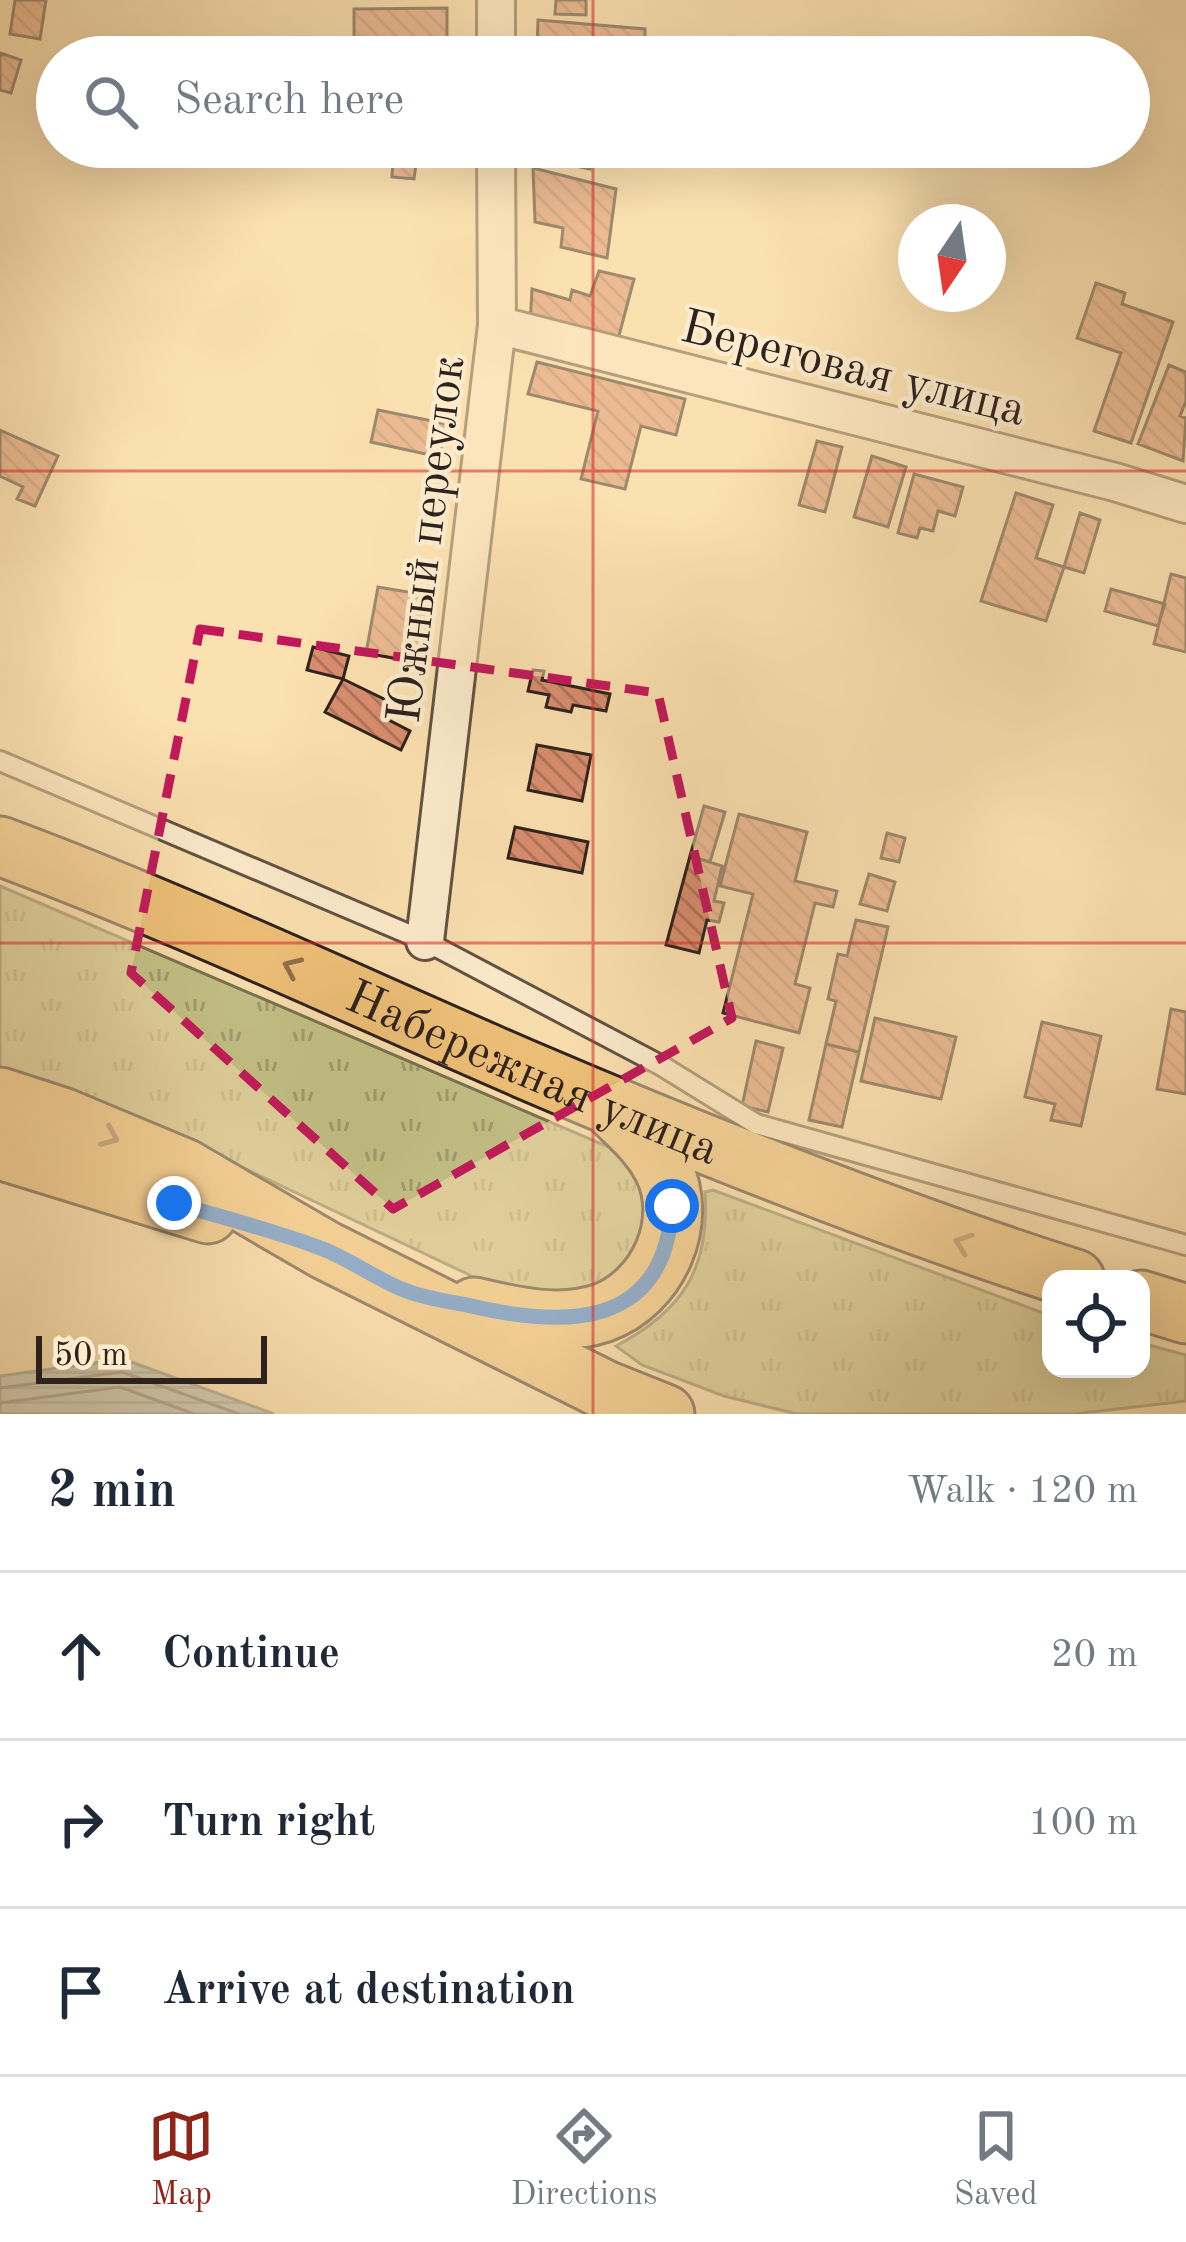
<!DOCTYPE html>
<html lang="en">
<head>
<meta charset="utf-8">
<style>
  :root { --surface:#fff; --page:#f6f6f7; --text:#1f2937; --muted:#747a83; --line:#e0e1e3; --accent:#8f2418 }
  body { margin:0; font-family:"Old Standard TT",serif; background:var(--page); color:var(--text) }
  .controls { position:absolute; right:36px; bottom:36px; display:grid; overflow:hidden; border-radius:24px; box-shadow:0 12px 48px #0002 }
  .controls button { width:108px; height:108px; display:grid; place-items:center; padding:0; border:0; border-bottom:3px solid var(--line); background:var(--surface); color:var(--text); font:60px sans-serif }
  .compass { position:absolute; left:898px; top:204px; width:108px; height:108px; border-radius:50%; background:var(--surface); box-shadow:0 12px 48px #0002; rotate:193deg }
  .scale { position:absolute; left:36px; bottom:30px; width:231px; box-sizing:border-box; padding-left:12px; border:6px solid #2e221d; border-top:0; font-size:33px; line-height:42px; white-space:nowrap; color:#2e221d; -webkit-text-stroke:9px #fcebcc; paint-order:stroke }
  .stop { position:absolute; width:36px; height:36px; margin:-27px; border:9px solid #1a73e8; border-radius:50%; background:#fff }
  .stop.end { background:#1a73e8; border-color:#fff; box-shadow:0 3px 12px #0008 }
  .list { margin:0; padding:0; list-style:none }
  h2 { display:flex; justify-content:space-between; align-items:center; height:156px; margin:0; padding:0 48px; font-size:51px }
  h2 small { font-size:39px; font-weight:400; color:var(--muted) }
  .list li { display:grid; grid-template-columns:78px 1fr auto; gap:36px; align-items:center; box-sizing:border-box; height:168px; padding:0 48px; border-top:3px solid var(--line) }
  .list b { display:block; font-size:45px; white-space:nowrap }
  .list em { font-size:39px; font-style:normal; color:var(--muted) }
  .icon { flex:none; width:66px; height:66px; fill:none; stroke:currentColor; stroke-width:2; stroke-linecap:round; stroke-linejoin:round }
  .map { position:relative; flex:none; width:1186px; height:1414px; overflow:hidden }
  .search { position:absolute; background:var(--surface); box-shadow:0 12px 48px #0002; left:36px; right:36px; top:36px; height:132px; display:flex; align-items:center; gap:30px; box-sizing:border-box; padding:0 42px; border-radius:66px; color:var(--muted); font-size:45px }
  .sheet { height:660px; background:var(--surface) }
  nav { display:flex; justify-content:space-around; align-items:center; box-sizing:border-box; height:168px; border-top:3px solid var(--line); background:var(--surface); font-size:33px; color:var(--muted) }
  nav a { display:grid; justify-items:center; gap:6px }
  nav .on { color:var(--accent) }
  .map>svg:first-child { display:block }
  .grass { fill:url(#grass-tufts); stroke:#797252; stroke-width:3 }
  .water { fill:url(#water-rules); stroke:#757d7a; stroke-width:3 }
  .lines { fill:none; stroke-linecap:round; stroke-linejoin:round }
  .shore { stroke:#6a6e6a; stroke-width:3 }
  .building { fill:url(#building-back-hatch); stroke:#2e221d; stroke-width:3 }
  .service-casing { stroke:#615242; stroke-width:24 }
  .minor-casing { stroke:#615242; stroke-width:42 }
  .primary-casing { stroke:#2e221d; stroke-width:63 }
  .service { stroke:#fcebcc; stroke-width:18 }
  .minor { stroke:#fcebcc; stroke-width:36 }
  .primary { stroke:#eec078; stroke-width:57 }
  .oneway { stroke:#8e714a }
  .route { stroke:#1a73e8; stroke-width:15 }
  .marked { fill:none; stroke:#c2185b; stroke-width:9; stroke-dasharray:24 15; stroke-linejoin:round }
  .grid { fill:none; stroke:#d62828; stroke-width:3; stroke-opacity:0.55 }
  .labels { text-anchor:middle; stroke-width:9; stroke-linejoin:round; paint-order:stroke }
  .street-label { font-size:48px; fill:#2e221d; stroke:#fcebcc }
</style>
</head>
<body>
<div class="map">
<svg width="1186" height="1414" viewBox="0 0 1186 1414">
  <defs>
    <pattern id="grass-tufts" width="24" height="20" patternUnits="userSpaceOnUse" patternTransform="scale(3)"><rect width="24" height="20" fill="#c4c187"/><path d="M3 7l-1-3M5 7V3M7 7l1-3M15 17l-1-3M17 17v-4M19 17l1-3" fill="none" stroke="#a09c6e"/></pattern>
    <pattern id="water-rules" width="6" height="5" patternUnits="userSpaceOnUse" patternTransform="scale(3)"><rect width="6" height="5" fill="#a5bab8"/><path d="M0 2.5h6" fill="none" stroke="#879795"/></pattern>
    <pattern id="building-back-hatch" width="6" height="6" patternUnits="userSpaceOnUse" patternTransform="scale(3)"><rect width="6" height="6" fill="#d98e6f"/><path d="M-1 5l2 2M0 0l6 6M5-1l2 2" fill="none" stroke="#b0745b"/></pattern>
  </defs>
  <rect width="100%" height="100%" fill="#fbe0b0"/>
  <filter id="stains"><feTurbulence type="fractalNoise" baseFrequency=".00167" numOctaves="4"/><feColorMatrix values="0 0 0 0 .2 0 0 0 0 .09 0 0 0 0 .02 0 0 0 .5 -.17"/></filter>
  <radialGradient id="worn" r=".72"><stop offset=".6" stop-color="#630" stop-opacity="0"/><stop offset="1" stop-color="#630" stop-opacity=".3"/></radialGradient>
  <path class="grass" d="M0,886L618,1151L650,1187L655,1232L599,1300L516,1297L212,1153L0,1073Z
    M713,1190L1051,1316V1369H1141V1343L1186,1355V1401L1074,1414H797L724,1396L642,1365L616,1346C683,1311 710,1268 705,1192Z"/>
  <path class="water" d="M123,1359L274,1414H0V1376Z"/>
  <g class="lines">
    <path class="shore" d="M0,1388L122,1372L239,1414
      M0,1403L120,1387L194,1414"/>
  </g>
  <path class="building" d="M15,0H46L40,39L10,34Z
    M556,0H586V15L555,14Z
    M447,8V55L381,56V43L354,44V9Z
    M538,20L645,29V49L608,48L605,57H554L555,52L537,50Z
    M0,53L21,60L11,93L0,90Z
    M355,147H424L423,158L417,157L414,179L392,177L393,160L354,156Z
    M541,147H594L590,169L539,159Z
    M533,168L616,189L607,258L561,247L563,228L535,222Z
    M599,271L634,279L616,347L530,325L532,289L570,300L572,290L590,296Z
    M1096,283L1125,293L1122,304L1173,322L1131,443L1094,431L1121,353L1077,338Z
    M537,362L685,399L676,435L641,426L625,489L581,479L598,411L528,394Z
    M1169,365L1186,372V401L1180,416L1186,418L1183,461L1138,444Z
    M378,410L447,424L439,457L371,442Z
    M0,430L58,456L35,506L17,499L23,487L0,476Z
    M817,441L842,447L825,512L799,505Z
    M872,456L906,467L888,527L854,517Z
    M914,474L963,487L955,516L938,511L933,531L920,528L917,538L898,533Z
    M1016,493L1053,505L1036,558L1064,567L1046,621L981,601Z
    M1080,513L1100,520L1084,573L1064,567Z
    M1171,574L1186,578V652L1154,644Z
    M378,587L431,596L419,663L366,653Z
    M1111,589L1165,604L1158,626L1105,611Z
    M313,647L349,656L343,679L307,670Z
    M533,670L544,671L542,680L610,694L606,711L573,705L571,712L546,707L549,695L528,691Z
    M343,679L390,702L383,717L410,731L401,750L325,712Z
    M537,745L591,755L582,801L528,790Z
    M704,806L725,812L710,862L690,856Z
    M739,814L807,832L795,881L837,891L833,907L815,903L795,984L810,988L799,1033L723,1013L753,894L720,886Z
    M515,827L588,842L582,873L508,858Z
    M887,833L905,838L899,862L881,858Z
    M690,856L722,866L714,901L724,903L719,922L707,920L699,953L666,945Z
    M869,874L895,882L887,911L860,904Z
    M856,920L888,927L859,1052L826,1044L836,1001L828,999L838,954L847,956Z
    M1171,1009L1186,1012V1094L1157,1089Z
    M875,1018L956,1037L941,1099L861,1081Z
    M1042,1022L1101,1036L1081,1126L1051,1120L1055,1104L1025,1097Z
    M756,1041L783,1048L768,1112L742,1106Z
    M826,1044L859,1052L842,1127L809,1120Z"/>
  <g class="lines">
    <defs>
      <path id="service" d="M0,761L425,941L662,1066L756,1124L1186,1245"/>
      <path id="minor" d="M496,0V57
        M497,325L1115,482L1186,504
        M425,941L497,325L496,147"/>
      <g id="primary">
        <path id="s1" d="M0,846C180,913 353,995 529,1071C707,1147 890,1220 1075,1279"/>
        <path d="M0,1097L62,1117L184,1168L325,1250L605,1390L665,1414"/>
        <path d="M0,1150L208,1214"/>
        <path d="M1141,1300L1186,1314"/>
        <path d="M474,1307C516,1317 560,1327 602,1313C658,1293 690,1222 663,1168C651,1144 633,1129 615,1111"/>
      </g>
    </defs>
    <use href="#service" class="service-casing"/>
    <use href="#minor" class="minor-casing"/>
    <use href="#primary" class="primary-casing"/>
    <use href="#service" class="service"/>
    <use href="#minor" class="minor"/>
    <use href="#primary" class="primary"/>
  </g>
  <defs><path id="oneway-chevron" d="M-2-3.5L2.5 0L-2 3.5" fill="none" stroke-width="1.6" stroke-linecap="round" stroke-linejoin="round" transform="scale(3)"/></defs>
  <g class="oneway">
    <use href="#oneway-chevron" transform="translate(292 967) rotate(-156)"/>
    <use href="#oneway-chevron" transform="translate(110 1137) rotate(23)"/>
    <use href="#oneway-chevron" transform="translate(963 1243) rotate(-160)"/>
  </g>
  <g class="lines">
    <path class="route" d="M174,1203C223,1218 274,1230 323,1249C351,1260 376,1279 404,1290C424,1298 446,1301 467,1305C562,1328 665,1331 672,1206"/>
  </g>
  <path d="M0 0H1186V1414H0ZM200,629L658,693L732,1018L393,1209L131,973Z" fill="#fbe0b0" fill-opacity=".55" fill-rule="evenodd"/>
  <path class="marked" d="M200,629L658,693L732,1018L393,1209L131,973Z"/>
  <path class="grid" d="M593,0V57M593,147V1414M0,471H1186M0,943H1186"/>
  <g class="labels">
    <g class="street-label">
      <text transform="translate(854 366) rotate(14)" y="17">Береговая улица</text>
      <text transform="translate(424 539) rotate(-83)" y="17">Южный переулок</text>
      <text dy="17" stroke="none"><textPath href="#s1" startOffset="579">Набережная улица</textPath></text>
    </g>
  </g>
  <rect width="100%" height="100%" filter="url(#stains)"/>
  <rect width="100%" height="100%" fill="url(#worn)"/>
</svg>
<div class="controls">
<button><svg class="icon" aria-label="locate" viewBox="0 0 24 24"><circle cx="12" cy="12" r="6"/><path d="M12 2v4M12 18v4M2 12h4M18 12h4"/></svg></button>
</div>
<svg class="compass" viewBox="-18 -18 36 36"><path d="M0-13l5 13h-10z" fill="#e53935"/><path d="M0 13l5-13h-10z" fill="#747a83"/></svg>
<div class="scale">50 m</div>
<div class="stop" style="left:672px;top:1206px"></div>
<div class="stop end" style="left:174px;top:1203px"></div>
<div class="search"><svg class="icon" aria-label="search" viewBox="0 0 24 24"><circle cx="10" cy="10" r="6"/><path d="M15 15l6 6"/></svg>Search here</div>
</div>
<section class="sheet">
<h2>2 min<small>Walk · 120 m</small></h2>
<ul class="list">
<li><svg class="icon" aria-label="ahead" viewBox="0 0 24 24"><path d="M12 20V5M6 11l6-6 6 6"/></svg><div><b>Continue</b></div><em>20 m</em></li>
<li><svg class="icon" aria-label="right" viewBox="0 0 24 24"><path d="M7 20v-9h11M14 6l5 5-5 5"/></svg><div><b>Turn right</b></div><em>100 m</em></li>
<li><svg class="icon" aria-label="arrive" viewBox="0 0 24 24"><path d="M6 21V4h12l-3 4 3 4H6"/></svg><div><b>Arrive at destination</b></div></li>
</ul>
</section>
<nav>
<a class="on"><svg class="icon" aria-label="map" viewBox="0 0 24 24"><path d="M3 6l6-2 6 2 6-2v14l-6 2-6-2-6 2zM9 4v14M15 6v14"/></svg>Map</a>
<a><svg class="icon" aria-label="directions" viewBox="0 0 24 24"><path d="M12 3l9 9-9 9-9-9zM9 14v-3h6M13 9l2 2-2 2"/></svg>Directions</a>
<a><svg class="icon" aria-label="saved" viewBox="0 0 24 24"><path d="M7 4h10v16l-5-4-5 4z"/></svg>Saved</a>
</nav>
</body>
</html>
